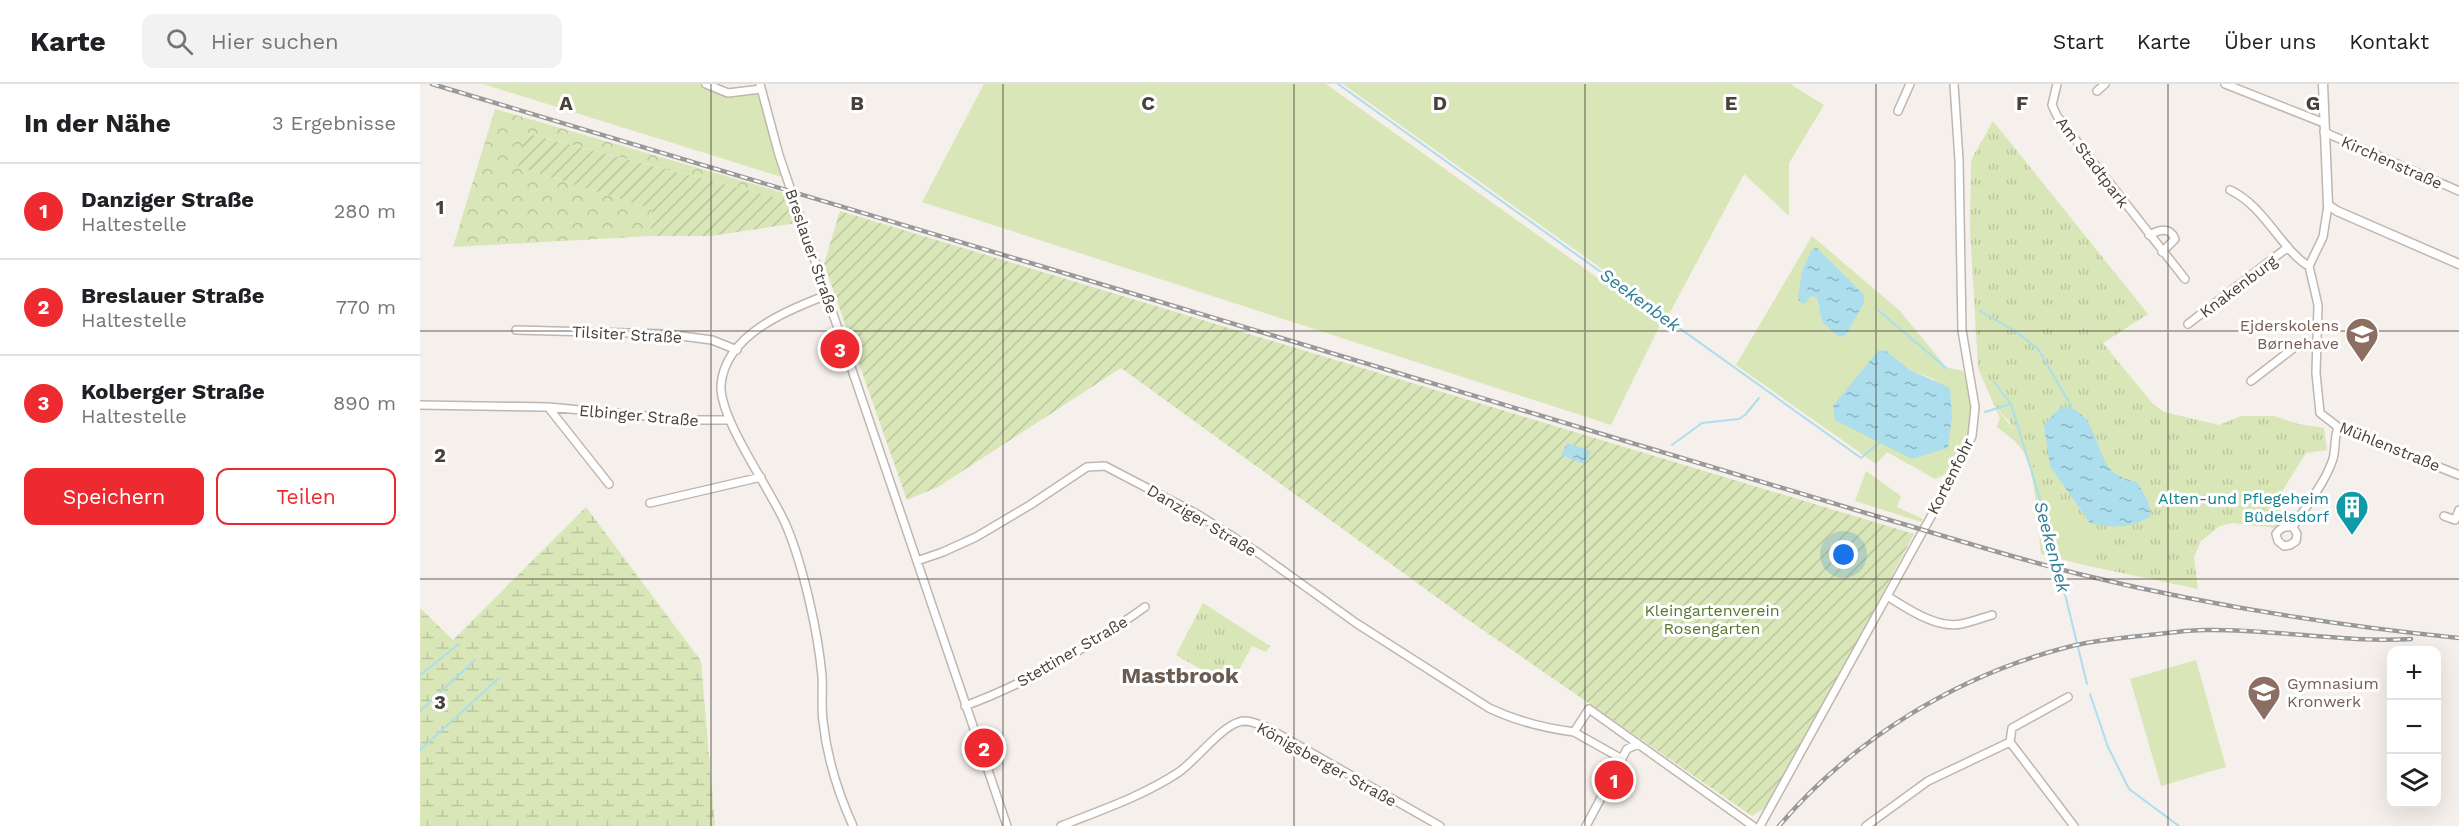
<!DOCTYPE html>
<html lang="de">
<head>
<meta charset="utf-8">
<style>
  :root { --surface:#fff; --page:#f2f2f2; --text:#202124; --muted:#757577; --line:#e0e0e0; --accent:#ed2a2f }
  body { margin:0; font-family:"Work Sans",sans-serif; background:var(--page); color:var(--text) }
  .controls { position:absolute; right:18px; bottom:18px; display:grid; overflow:hidden; border-radius:12px; box-shadow:0 6px 24px #0002 }
  .controls button { width:54px; height:54px; display:grid; place-items:center; padding:0; border:0; border-bottom:2px solid var(--line); background:var(--surface); color:var(--text); font:30px sans-serif }
  .you { position:absolute; left:1424px; top:471px; width:21px; height:21px; margin:-15px; border:4px solid #fff; border-radius:50%; background:#1a73e8; box-shadow:0 0 0 9px #1a73e833 }
  .badge { display:grid; place-items:center; width:39px; height:39px; border-radius:50%; background:var(--accent); color:#fff; font-size:20px; font-weight:700 }
  .pin { position:absolute; translate:-50% -50%; border:3px solid #fff; box-shadow:0 2px 6px #0006 }
  .list { margin:0; padding:0; list-style:none }
  h2 { display:flex; justify-content:space-between; align-items:center; height:78px; margin:0; padding:0 24px; font-size:26px }
  h2 small { font-size:20px; font-weight:400; color:var(--muted) }
  .list li { display:grid; grid-template-columns:39px 1fr auto; gap:18px; align-items:center; box-sizing:border-box; height:96px; padding:0 24px; border-top:2px solid var(--line) }
  .list b { display:block; font-size:22px; white-space:nowrap }
  .list p { margin:0; font-size:20px; white-space:nowrap; color:var(--muted) }
  .list em { font-size:20px; font-style:normal; color:var(--muted) }
  .actions { display:flex; gap:12px; padding:18px 24px }
  .actions a { flex:1; padding:14px 0; border:2px solid var(--accent); border-radius:12px; text-align:center; font-size:21px; color:var(--accent) }
  .actions .main { background:var(--accent); color:#fff }
  .icon { flex:none; width:33px; height:33px; fill:none; stroke:currentColor; stroke-width:2; stroke-linecap:round; stroke-linejoin:round }
  .map { position:relative; flex:none; width:2039px; height:742px; overflow:hidden }
  header { display:flex; align-items:center; gap:36px; box-sizing:border-box; height:84px; padding:0 30px; background:var(--surface); border-bottom:2px solid var(--line) }
  header strong { font-size:28px }
  nav { display:flex; gap:33px; margin-inline-start:auto; font-size:21px }
  .search { width:420px; height:54px; background:var(--page); display:flex; align-items:center; gap:15px; box-sizing:border-box; padding:0 21px; border-radius:12px; color:var(--muted); font-size:22px }
  main { display:flex }
  aside { flex:1; background:var(--surface) }
  .map>svg:first-child { display:block }
  .grass { fill:#d9e6b7; fill-rule:evenodd }
  .forest { fill:url(#forest-crowns) }
  .wetland { fill:url(#wetland-marsh) }
  .park { fill:url(#park-tufts) }
  .garden { fill:url(#garden-furrows) }
  .water { fill:url(#water-ripples) }
  .lines { fill:none; stroke-linecap:round; stroke-linejoin:round }
  .stream { stroke:#acdeed; stroke-width:2 }
  .minor-casing { stroke:#c0b6ae; stroke-width:10 }
  .tertiary-casing { stroke:#c0b6ae; stroke-width:11 }
  .minor { stroke:#fff; stroke-width:7 }
  .tertiary { stroke:#fff; stroke-width:8 }
  .rail-casing { stroke:#999; stroke-width:4.5 }
  .rail { stroke:#fff; stroke-width:2; stroke-dasharray:7; stroke-linecap:butt }
  .grid { fill:none; stroke:#494039; stroke-width:1.5; stroke-opacity:0.55 }
  .labels { text-anchor:middle; stroke-width:6; stroke-linejoin:round; paint-order:stroke }
  .street-label { font-size:16px; fill:#494039; stroke:#fff }
  .education-label { font-size:16px; fill:#785e54; stroke:#fff; text-anchor:end }
  .culture-label { font-size:16px; fill:#0d838f; stroke:#fff; text-anchor:end }
  .park-label { font-size:16px; fill:#57782f; stroke:#fff }
  .water-label { font-size:18px; font-style:italic; fill:#327f97; stroke:#fff }
  .district-label { font-size:22px; font-weight:bold; fill:#6b5c51; stroke:#fff }
  .grid-label { font-size:20px; text-anchor:middle; font-weight:bold; fill:#494039; stroke:#fff; stroke-width:6; stroke-linejoin:round; paint-order:stroke }
</style>
</head>
<body>
<header>
<strong>Karte</strong>
<div class="search"><svg class="icon" aria-label="search" viewBox="0 0 24 24"><circle cx="10" cy="10" r="6"/><path d="M15 15l6 6"/></svg>Hier suchen</div>
<nav><a>Start</a><a>Karte</a><a>Über uns</a><a>Kontakt</a></nav>
</header>
<main>
<aside>
<h2>In der Nähe<small>3 Ergebnisse</small></h2>
<ul class="list">
<li><span class="badge">1</span><div><b>Danziger Straße</b><p>Haltestelle</p></div><em>280 m</em></li>
<li><span class="badge">2</span><div><b>Breslauer Straße</b><p>Haltestelle</p></div><em>770 m</em></li>
<li><span class="badge">3</span><div><b>Kolberger Straße</b><p>Haltestelle</p></div><em>890 m</em></li>
</ul>
<div class="actions"><a class="main">Speichern</a><a>Teilen</a></div>
</aside>
<div class="map">
<svg width="2039" height="742" viewBox="0 0 2039 742">
  <defs>
    <pattern id="forest-crowns" width="20" height="18" patternUnits="userSpaceOnUse" patternTransform="scale(1.5)"><rect width="20" height="18" fill="#d9e6b7"/><path d="M2 6a3 3 0 1 1 6 0M12 15a3 3 0 1 1 6 0" fill="none" stroke="#bcc69e"/></pattern>
    <pattern id="wetland-marsh" width="20" height="14" patternUnits="userSpaceOnUse" patternTransform="scale(1.5)"><rect width="20" height="14" fill="#d9e6b7"/><path d="M1 5h8M5 5V1M11 12h8M15 12V8" fill="none" stroke="#bcc69e"/></pattern>
    <pattern id="park-tufts" width="24" height="20" patternUnits="userSpaceOnUse" patternTransform="scale(1.5)"><rect width="24" height="20" fill="#d9e6b7"/><path d="M3 7l-1-3M5 7V3M7 7l1-3M15 17l-1-3M17 17v-4M19 17l1-3" fill="none" stroke="#bcc69e"/></pattern>
    <pattern id="garden-furrows" width="10" height="10" patternUnits="userSpaceOnUse" patternTransform="scale(1.5)"><rect width="10" height="10" fill="#d9e6b7"/><path d="M-1 1l2-2M0 10L10 0M9 11l2-2" fill="none" stroke="#bcc69e"/></pattern>
    <pattern id="water-ripples" width="26" height="14" patternUnits="userSpaceOnUse" patternTransform="scale(1.5)"><rect width="26" height="14" fill="#acdeed"/><path d="M2 4q2-2 4 0t4 0M15 11q2-2 4 0t4 0" fill="none" stroke="#8eb5c1"/></pattern>
  </defs>
  <rect width="100%" height="100%" fill="#f5f0eb"/>
  <path class="grass" d="M63,0H286L296,6L341,5L368,95Z
    M564,0H906L1241,239L1191,341L502,118Z
    M923,0H1370L1404,21L1369,79V132L1324,90L1248,232Z
    M1392,152L1480,227L1526,283L1543,287C1555,334 1554,344 1532,387L1515,395L1467,368L1456,380L1316,281ZM1397,164L1402,238L1397,214L1391,212L1387,215ZM1465,266L1490,286L1516,296L1413,322Z
    M1574,321L1675,447L1664,481L1621,470C1618,444 1616,390 1604,369C1598,358 1587,351 1577,343L1580,334Z
    M1446,387L1481,412L1477,423L1503,435L1501,438L1435,417Z
    M1776,576L1806,683L1741,702L1710,595Z"/>
  <path class="forest" d="M75,25L368,110L369,117L106,49L98,83L232,125L230,152L33,163Z"/>
  <path class="wetland" d="M166,423L281,577L295,742H0V524L33,556Z"/>
  <path class="park" d="M1573,37L1728,230L1683,259L1732,319L1744,328L1799,341L1821,332H1854L1878,340L1904,344L1907,366L1886,369L1853,422L1867,430L1855,444L1813,439L1800,442L1781,457L1774,473L1778,505L1664,481L1674,447L1642,437L1589,337L1574,321L1558,284L1550,145L1551,76Z
    M783,519L850,562L846,568L832,562L810,602L756,571Z"/>
  <path class="garden" d="M105,49L369,117L377,139L291,152H230L232,125L98,83Z
    M420,127L1494,450L1350,721L1332,732L1044,533L701,284L518,403L487,416L404,180Z"/>
  <path class="water" d="M1397,164L1444,211V219L1425,252L1419,253L1402,238L1397,214L1391,212L1384,220L1378,216L1382,187L1392,165Z
    M1465,266L1490,286L1530,304L1532,333L1528,364L1492,375L1415,336L1413,322L1458,267Z
    M1641,323C1675,323 1674,365 1691,386C1697,393 1709,396 1717,398L1728,417L1731,432C1708,445 1696,444 1670,439L1630,382L1624,341Z
    M1147,359L1171,367L1165,380L1143,372L1142,370Z"/>
  <g class="lines">
    <path class="stream" d="M918,0L1441,374L1459,359
      M1458,226L1526,284
      M1560,227L1595,247L1618,265L1652,323
      M1574,298L1591,320
      M1565,328L1591,320L1629,445L1667,600
      M1252,361L1282,339L1319,335L1325,331L1339,314
      M0,591L39,560
      M1670,610L1688,663L1709,705L1759,742
      M0,627L55,576
      M0,666L79,594"/>
    <defs>
      <path id="minor" d="M286,0L308,9L341,5
        M340,0L359,71L587,742
        M1637,0L1632,21L1637,32L1765,195
        M1805,0L1904,39
        M1677,7L1685,0
        M1478,27L1490,0
        M1904,48L2039,107
        M1810,106C1836,118 1852,146 1871,167C1877,173 1882,179 1889,182
        M1908,121L1903,153L1889,182L1898,221L1896,289L1900,329L1918,343L2039,391
        M1729,151C1739,146 1750,142 1755,155L1742,168
        M407,211C367,226 305,251 301,301C299,335 351,406 366,441C383,481 398,548 402,592C403,607 401,622 403,637C407,674 418,709 433,742
        M1768,240L1868,163
        M96,246L246,250L292,256L317,266
        M1831,297L1875,263L1897,262
        M0,321L128,323L270,336H309
        M128,323L189,400
        M230,419L341,393
        M2024,432L2035,436L2039,426
        M1873,443L1877,450L1876,457L1870,461L1864,462L1858,457L1856,450C1861,443 1865,442 1873,443C1886,422 1905,399 1913,375C1916,364 1914,353 1918,343
        M497,477L523,468L556,453L610,421L667,383L685,382L777,430L840,470L936,539L1069,624C1096,637 1124,644 1154,648
        M1467,512C1487,524 1516,545 1541,540C1551,538 1562,534 1572,531
        M1648,613L1592,644L1590,658L1654,742
        M545,622C610,598 669,563 725,523
        M1202,675L1154,648L1169,625L1333,742
        M641,742C681,726 723,712 759,688C776,676 801,643 819,638C828,635 837,640 846,643L1020,742
        M1166,742L1207,665L1218,660
        M1340,742L1535,389L1552,352L1555,323L1542,246L1539,76L1534,0
        M1446,742L1508,697L1590,658"/>
      <path id="tertiary" d="M1903,0L1908,121L1917,127L2039,180"/>
    </defs>
    <use href="#minor" class="minor-casing"/>
    <use href="#tertiary" class="tertiary-casing"/>
    <use href="#minor" class="minor"/>
    <use href="#tertiary" class="tertiary"/>
    <defs>
      <path id="rail" d="M12,0L1466,435C1531,454 1597,475 1663,491C1787,521 1912,541 2039,554
        M1359,742C1433,655 1538,591 1648,563C1674,556 1702,554 1729,551C1748,549 1768,546 1787,546C1856,545 1923,559 1991,555"/>
    </defs>
    <use href="#rail" class="rail-casing"/>
    <use href="#rail" class="rail"/>
  </g>
  <path class="grid" d="M291,0V742M583,0V742M874,0V742M1165,0V742M1456,0V742M1748,0V742M0,247H2039M0,495H2039"/>
  <defs>
    <symbol id="school-pin" viewBox="-11 -11 22 30"><path d="M0 17L-7.5 6A9.5 9.5 0 1 1 7.5 6Z" fill="#8d6e63" stroke="#fff"/><path d="M0-5L7-2L0 1L-7-2ZM-4 1L0 2.5L4 1V4Q0 6-4 4Z" fill="#fff"/></symbol>
    <symbol id="building-pin" viewBox="-11 -11 22 30"><path d="M0 17L-7.5 6A9.5 9.5 0 1 1 7.5 6Z" fill="#0f9aa8" stroke="#fff"/><path d="M-4-6H4V6H1V3H-1V6H-4ZM-2.5-4.3h1.7v1.8h-1.7ZM.8-4.3h1.7v1.8H.8ZM-2.5-1h1.7V.8h-1.7ZM.8-1h1.7V.8H.8Z" fill="#fff"/></symbol>
  </defs>
  <g fill-rule="evenodd">
    <use href="#school-pin" x="1923" y="231" width="38" height="52"/>
    <use href="#building-pin" x="1913" y="404" width="38" height="52"/>
    <use href="#school-pin" x="1825" y="589" width="38" height="52"/>
  </g>
  <g class="labels">
    <g class="street-label">
      <text transform="translate(1673 78) rotate(53)" y="6">Am Stadtpark</text>
      <text transform="translate(1972 78) rotate(24)" y="6">Kirchenstraße</text>
      <text transform="translate(392 167) rotate(71)" y="6">Breslauer Straße</text>
      <text transform="translate(1818 202) rotate(-37)" y="6">Knakenburg</text>
      <text transform="translate(207 250) rotate(3)" y="6">Tilsiter Straße</text>
      <text transform="translate(219 331) rotate(5)" y="6">Elbinger Straße</text>
      <text transform="translate(1970 362) rotate(22)" y="6">Mühlenstraße</text>
      <text transform="translate(1530 392) rotate(-63)" y="6">Kortenfohr</text>
      <text transform="translate(782 436) rotate(31)" y="6">Danziger Straße</text>
      <text transform="translate(652 567) rotate(-30)" y="6">Stettiner Straße</text>
      <text transform="translate(907 680) rotate(29)" y="6">Königsberger Straße</text>
    </g>
    <g class="education-label">
      <text x="1919" y="247">Ejderskolens<tspan x="1919" dy="18">Børnehave</tspan></text>
      <text x="1867" y="605" text-anchor="start">Gymnasium<tspan x="1867" dy="18">Kronwerk</tspan></text>
    </g>
    <g class="culture-label">
      <text x="1909" y="420">Alten-und Pflegeheim<tspan x="1909" dy="18">Büdelsdorf</tspan></text>
    </g>
    <g class="park-label">
      <text x="1292" y="532">Kleingartenverein<tspan x="1292" dy="18">Rosengarten</tspan></text>
    </g>
    <g class="water-label">
      <text transform="translate(1220 216) rotate(36)" y="6">Seekenbek</text>
      <text transform="translate(1632 463) rotate(75)" y="6">Seekenbek</text>
    </g>
    <g class="district-label">
      <text x="760" y="599">Mastbrook</text>
    </g>
  </g>
  <g class="grid-label">
    <text x="146" y="26">A</text>
    <text x="437" y="26">B</text>
    <text x="728" y="26">C</text>
    <text x="1020" y="26">D</text>
    <text x="1311" y="26">E</text>
    <text x="1602" y="26">F</text>
    <text x="1893" y="26">G</text>
    <text x="20" y="130">1</text>
    <text x="20" y="378">2</text>
    <text x="20" y="625">3</text>
  </g>
</svg>
<div class="controls">
<button>+</button>
<button>−</button>
<button><svg class="icon" aria-label="layers" viewBox="0 0 24 24"><path d="M12 4l9 5-9 5-9-5zM3 14l9 5 9-5"/></svg></button>
</div>
<div class="you"></div>
<div class="pin badge" style="left:1194px;top:696px">1</div>
<div class="pin badge" style="left:564px;top:664px">2</div>
<div class="pin badge" style="left:420px;top:265px">3</div>
</div>
</main>
</body>
</html>
